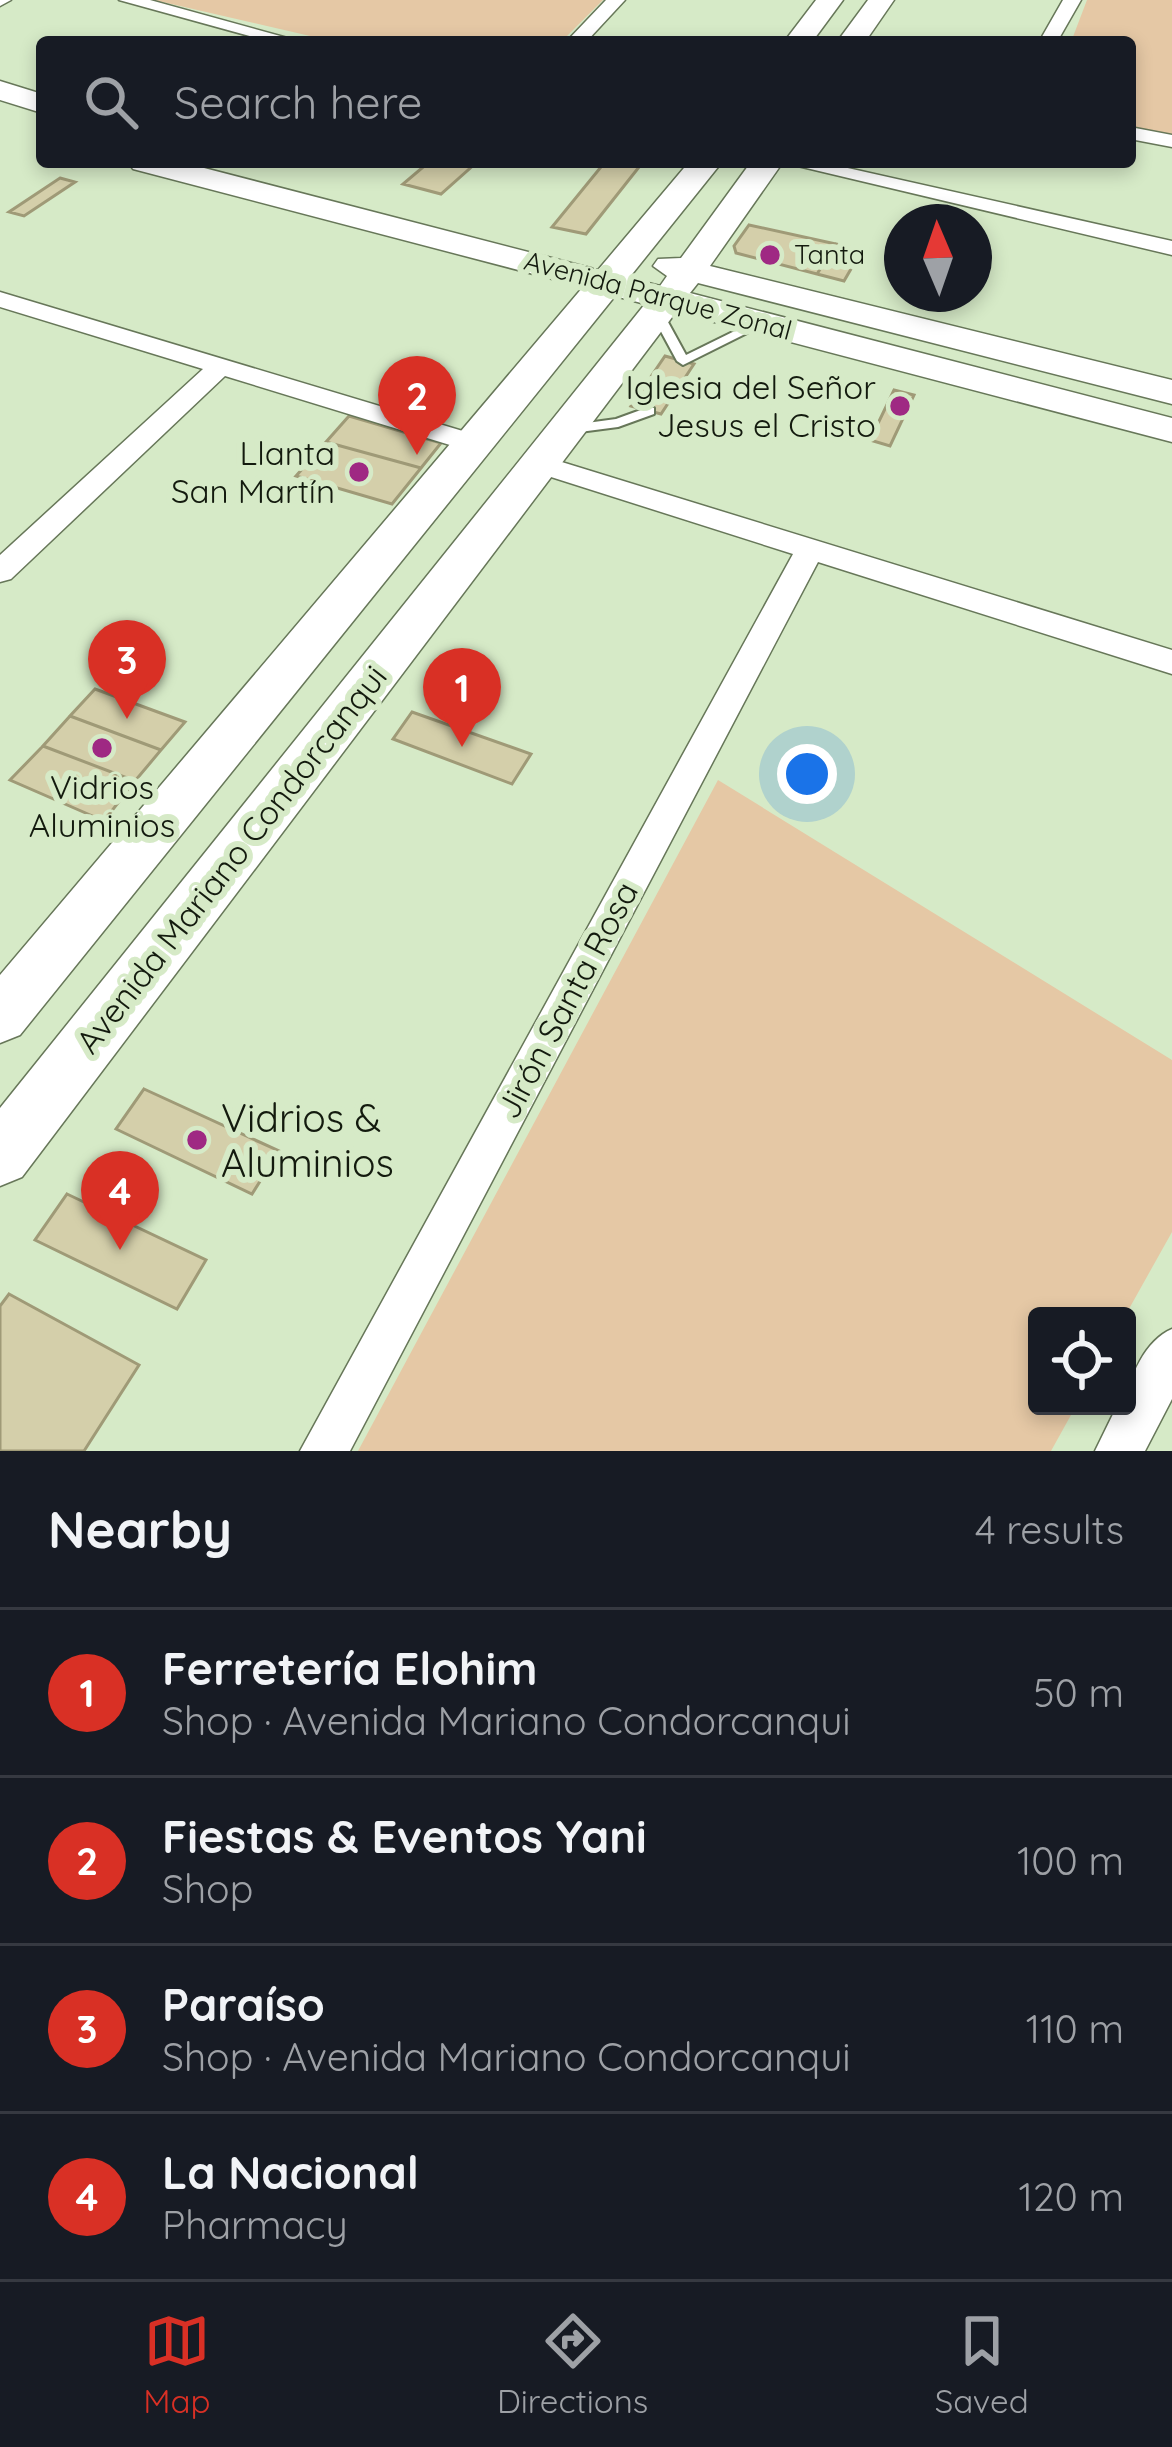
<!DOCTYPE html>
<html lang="en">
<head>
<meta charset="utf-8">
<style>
  :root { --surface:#171b24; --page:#20242c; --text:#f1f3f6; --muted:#9ea1a6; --line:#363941; --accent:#d93025 }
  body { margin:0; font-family:Quicksand,sans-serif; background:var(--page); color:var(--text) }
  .controls { position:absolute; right:36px; bottom:36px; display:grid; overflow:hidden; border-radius:12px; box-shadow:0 6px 18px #0003 }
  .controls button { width:108px; height:108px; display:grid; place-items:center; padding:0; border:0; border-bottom:3px solid var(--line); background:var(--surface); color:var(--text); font:60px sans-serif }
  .compass { position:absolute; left:884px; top:204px; width:108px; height:108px; border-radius:50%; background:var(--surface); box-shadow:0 6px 18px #0003; rotate:358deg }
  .you { position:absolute; left:807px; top:774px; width:42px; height:42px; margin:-30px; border:9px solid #fff; border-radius:50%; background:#1a73e8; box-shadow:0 0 0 18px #1a73e833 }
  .badge { display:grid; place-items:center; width:78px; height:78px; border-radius:50%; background:var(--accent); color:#fff; font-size:39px; font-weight:700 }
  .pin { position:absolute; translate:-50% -99px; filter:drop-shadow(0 3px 6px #0008) }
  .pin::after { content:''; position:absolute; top:63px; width:42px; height:36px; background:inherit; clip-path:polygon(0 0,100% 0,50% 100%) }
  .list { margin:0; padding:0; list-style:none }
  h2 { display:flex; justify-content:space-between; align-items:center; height:156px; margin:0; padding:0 48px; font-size:51px }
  h2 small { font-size:39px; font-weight:400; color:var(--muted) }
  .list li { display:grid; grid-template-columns:78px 1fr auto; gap:36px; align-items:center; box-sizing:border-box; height:168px; padding:0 48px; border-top:3px solid var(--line) }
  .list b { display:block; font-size:45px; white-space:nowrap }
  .list p { margin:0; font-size:39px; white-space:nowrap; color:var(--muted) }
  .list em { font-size:39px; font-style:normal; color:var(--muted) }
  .icon { flex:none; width:66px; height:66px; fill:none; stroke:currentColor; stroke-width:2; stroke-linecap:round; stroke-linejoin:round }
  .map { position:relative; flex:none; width:1172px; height:1451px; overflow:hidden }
  .search { position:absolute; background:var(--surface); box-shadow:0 6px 18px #0003; left:36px; right:36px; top:36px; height:132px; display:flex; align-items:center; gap:30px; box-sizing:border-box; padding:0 42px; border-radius:12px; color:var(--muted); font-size:45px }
  .sheet { height:828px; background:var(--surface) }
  nav { display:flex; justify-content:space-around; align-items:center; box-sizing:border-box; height:168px; border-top:3px solid var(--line); background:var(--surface); font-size:33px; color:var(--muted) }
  nav a { display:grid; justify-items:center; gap:6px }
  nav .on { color:var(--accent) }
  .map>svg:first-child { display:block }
  .green { fill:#e5c8a5 }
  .building { fill:#d4cfaa; stroke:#9f9a77; stroke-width:3 }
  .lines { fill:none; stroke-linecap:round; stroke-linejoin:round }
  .service-casing { stroke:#677759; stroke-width:4 }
  .minor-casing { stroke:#677759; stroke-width:3 }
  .secondary-casing { stroke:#677759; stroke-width:3 }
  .service { fill:#fff; fill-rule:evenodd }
  .minor { fill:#fff; fill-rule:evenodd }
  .secondary { fill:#fff; fill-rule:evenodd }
  .poi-dot { fill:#9f2983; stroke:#d6eac7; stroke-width:4.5 }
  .labels { text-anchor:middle; stroke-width:12; stroke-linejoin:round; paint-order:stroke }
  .far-poi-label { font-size:27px; fill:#131a0e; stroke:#d6eac7; text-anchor:start }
  .far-street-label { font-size:27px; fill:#131a0e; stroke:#d6eac7 }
  .poi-label { font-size:33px; fill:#131a0e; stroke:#d6eac7; text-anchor:end }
  .street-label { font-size:33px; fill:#131a0e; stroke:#d6eac7 }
  .near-poi-label { font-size:39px; fill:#131a0e; stroke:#d6eac7; text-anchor:start }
</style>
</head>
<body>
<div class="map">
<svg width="1172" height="1451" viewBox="0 0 1172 1451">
  <rect width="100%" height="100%" fill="#d6eac7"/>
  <path class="green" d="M154,0H603L561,42H336Z
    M1087,0H1172V135L1130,126V42H1071Z
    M718,780L1172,1060V1232L1125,1316H1037V1406H1076L1051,1451H358Z"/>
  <path class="building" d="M429,162H477L441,194L403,184Z
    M605,162H643L586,234L552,227Z
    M60,178L75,182L24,216L9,212Z
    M749,225L836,244L817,274L736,253L734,246Z
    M836,244L862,250L844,281L817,274Z
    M665,356L694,364L661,414L631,406Z
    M894,390L914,395L890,446L870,440Z
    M349,416L441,443L421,468L326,442Z
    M326,442L421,468L392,504L296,476Z
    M95,689L185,722L161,750L70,716Z
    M412,712L531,754L512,784L393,739Z
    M70,716L161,750L135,781L43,746Z
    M43,746L135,781L104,821L10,780Z
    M144,1089L279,1151L252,1194L116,1129Z
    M67,1194L206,1260L177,1309L35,1240Z
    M9,1294L139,1365L84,1451H0V1306Z"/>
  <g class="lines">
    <defs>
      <path id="service" d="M657,309L663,313L686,355L757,320H765L767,323L683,365L677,361L651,313Z
        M649,407L654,408V414L618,427L572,433L565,429L572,425L616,419Z"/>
      <path id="minor" d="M0,0H11L0,6Z
        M119,0H150L302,42H271Z
        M606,0H625L586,42H566Z
        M1063,0H1081L1057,42H1039Z
        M1130,127L1172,135V147L1130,139Z
        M781,162H821L1172,241V255Z
        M0,292L486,438L490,444L476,453L225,376L11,579L0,582V555L203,369L0,307Z
        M539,455L1172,650V674L818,562L350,1451H300L793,554L529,470L525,464Z
        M1172,1329V1399L1145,1451H1095L1117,1406H1127C1127,1378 1146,1340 1172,1329Z"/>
      <path id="secondary" d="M816,0H843L812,42H784Z
        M868,0H894L865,42H837Z
        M0,81L42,94V113L0,100Z
        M128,162H181L598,270L689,162H722L629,278L660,286L667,276L653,266L658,259L681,258L751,162H783L710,266L1172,380V404L698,283L690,293L1172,418V442L676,312L22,1177L0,1186V1108L645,304L615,296L20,1035L0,1043V975L583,287L133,169Z"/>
    </defs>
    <use href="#service" class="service-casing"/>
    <use href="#minor" class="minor-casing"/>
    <use href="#secondary" class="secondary-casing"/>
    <use href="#service" class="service"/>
    <use href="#minor" class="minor"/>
    <use href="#secondary" class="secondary"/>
  </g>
  <g class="poi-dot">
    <circle cx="770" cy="255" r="12"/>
    <circle cx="900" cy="406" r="12"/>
    <circle cx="359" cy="472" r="12"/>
    <circle cx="102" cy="748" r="12"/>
    <circle cx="197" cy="1140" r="12"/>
  </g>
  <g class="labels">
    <g class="far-poi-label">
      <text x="794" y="264">Tanta</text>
    </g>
    <g class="far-street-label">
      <text transform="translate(658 296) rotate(15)" y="9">Avenida Parque Zonal</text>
    </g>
    <g class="poi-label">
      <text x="876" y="399">Iglesia del Señor<tspan x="876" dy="38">Jesus el Cristo</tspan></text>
      <text x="335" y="465">Llanta<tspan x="335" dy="38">San Martín</tspan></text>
      <text x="102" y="799" text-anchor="middle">Vidrios<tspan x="102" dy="38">Aluminios</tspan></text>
    </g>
    <g class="street-label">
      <text transform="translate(231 859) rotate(-52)" y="12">Avenida Mariano Condorcanqui</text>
      <text transform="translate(567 1000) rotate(-62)" y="12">Jirón Santa Rosa</text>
    </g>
    <g class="near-poi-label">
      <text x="221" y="1132">Vidrios &amp;<tspan x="221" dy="45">Aluminios</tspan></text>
    </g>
  </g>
</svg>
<div class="controls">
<button><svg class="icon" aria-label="locate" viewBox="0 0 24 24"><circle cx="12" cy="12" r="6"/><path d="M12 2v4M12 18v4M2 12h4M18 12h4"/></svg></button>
</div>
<svg class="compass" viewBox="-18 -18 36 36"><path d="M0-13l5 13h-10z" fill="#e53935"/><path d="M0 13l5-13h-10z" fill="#9ea1a6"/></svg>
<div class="you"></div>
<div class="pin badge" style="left:462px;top:747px">1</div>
<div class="pin badge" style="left:417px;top:455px">2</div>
<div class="pin badge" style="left:127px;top:719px">3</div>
<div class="pin badge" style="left:120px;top:1250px">4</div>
<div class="search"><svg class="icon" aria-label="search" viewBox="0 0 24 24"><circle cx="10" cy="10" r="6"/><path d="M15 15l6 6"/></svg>Search here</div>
</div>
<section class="sheet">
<h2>Nearby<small>4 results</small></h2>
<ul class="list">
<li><span class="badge">1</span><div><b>Ferretería Elohim</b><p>Shop · Avenida Mariano Condorcanqui</p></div><em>50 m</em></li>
<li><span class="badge">2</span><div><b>Fiestas &amp; Eventos Yani</b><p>Shop</p></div><em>100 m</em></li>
<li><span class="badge">3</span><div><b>Paraíso</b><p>Shop · Avenida Mariano Condorcanqui</p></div><em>110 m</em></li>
<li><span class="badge">4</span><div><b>La Nacional</b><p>Pharmacy</p></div><em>120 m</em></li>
</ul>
</section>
<nav>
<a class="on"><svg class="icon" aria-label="map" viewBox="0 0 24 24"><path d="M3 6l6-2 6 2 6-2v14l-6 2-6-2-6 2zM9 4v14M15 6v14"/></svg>Map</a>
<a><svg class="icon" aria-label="directions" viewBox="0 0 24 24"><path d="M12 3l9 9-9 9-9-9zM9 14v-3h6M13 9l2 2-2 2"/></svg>Directions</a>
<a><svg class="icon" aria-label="saved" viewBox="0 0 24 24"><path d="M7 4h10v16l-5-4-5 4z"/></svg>Saved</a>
</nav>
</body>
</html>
